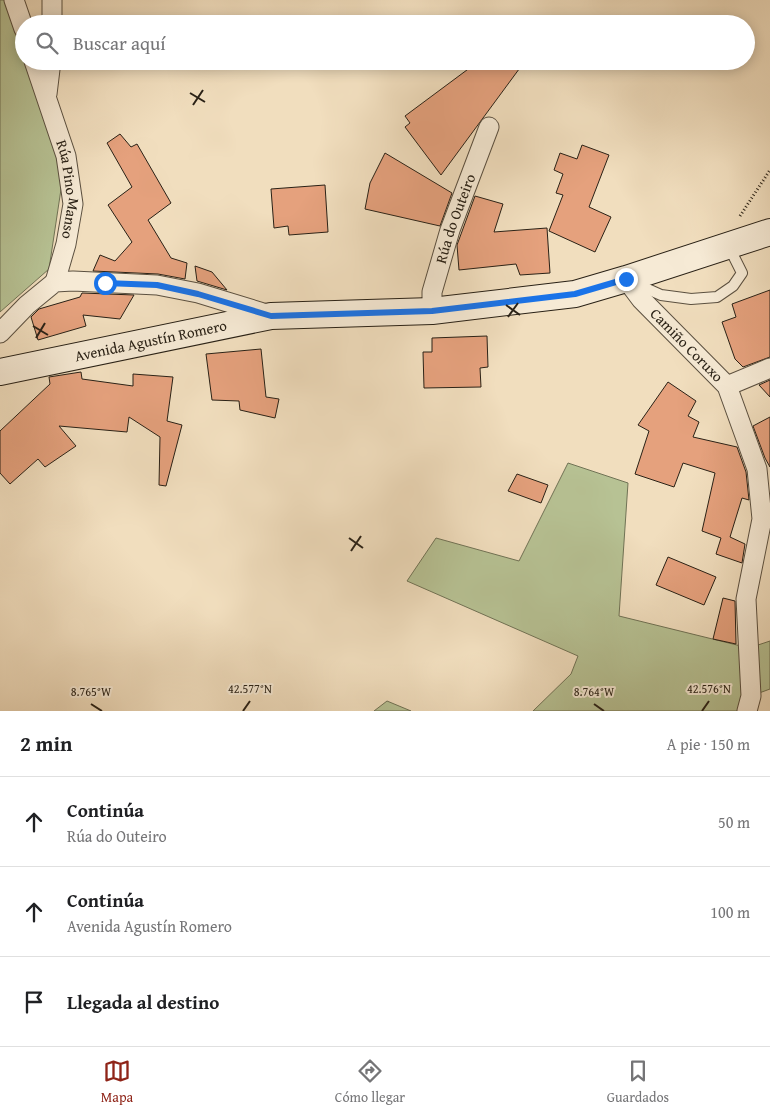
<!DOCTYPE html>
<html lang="es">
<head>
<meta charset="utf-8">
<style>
  :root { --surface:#fff; --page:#f6f6f6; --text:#202124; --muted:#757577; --line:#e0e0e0; --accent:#8f2418 }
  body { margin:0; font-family:"Gentium Book Plus",serif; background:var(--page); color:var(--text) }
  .stop { position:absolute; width:15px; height:15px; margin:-11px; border:4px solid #1a73e8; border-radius:50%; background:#fff }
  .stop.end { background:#1a73e8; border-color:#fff; box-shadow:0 1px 5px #0008 }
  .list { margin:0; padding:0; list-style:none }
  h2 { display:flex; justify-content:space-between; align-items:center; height:65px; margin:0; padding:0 20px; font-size:21px }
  h2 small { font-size:16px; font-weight:400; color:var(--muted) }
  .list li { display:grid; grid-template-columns:32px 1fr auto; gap:15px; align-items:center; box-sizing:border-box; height:90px; padding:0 20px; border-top:1px solid var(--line) }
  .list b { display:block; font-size:19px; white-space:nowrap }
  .list p { margin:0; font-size:16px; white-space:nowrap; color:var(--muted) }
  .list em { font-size:16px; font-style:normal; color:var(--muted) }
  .icon { flex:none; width:28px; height:28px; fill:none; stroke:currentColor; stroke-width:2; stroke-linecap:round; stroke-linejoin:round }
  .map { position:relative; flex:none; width:770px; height:711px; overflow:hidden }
  .search { position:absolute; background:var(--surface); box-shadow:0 2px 12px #0003; left:15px; right:15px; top:15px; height:55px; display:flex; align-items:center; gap:12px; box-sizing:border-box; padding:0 18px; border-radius:28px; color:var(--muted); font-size:19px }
  .sheet { height:335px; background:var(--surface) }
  nav { display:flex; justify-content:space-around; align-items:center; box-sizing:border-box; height:70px; border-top:1px solid var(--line); background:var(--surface); font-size:14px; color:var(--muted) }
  nav a { display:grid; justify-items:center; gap:2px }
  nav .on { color:var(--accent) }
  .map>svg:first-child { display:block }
  .green { fill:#b7c294; stroke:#707255 }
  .building { fill:#e5a17d; stroke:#292116 }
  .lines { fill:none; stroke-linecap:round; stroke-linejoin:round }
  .lane-casing { stroke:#5b5040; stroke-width:12 }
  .street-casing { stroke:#5b5040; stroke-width:21 }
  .secondary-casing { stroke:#292116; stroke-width:28 }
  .path { stroke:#292116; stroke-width:3; stroke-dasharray:1 2.5; stroke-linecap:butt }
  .lane { stroke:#f6ead5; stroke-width:10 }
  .street { stroke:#f6ead5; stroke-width:19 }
  .secondary { stroke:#f6ead5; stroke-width:26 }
  .route { stroke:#1a73e8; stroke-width:6 }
  .ticks { fill:none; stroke:#292116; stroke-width:2 }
  .labels { text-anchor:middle; stroke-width:4; stroke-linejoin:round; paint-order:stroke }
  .street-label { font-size:15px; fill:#292116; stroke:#f6ead5 }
  .ticks-label { font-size:12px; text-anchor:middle; fill:#292116; stroke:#f6ead5; stroke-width:4; stroke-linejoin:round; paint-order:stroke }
</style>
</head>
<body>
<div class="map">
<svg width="770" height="711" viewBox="0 0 770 711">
  <rect width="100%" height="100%" fill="#f1debe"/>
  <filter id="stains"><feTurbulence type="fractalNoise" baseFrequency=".004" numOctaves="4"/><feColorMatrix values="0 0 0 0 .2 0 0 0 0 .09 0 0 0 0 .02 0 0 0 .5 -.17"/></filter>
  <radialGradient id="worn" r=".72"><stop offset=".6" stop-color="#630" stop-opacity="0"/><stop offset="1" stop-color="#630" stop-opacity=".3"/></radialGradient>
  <path class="green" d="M0,0H5L24,49V61H29L66,156L49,269L0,312Z
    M568,463L628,483L619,616L749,648L770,641V689L751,696L742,711H533L571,674L578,656L407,581L436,538L519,561Z
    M387,701L411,711H374Z"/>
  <path class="building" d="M479,61H525L441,175L405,127L410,123L405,116Z
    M120,134L131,147L137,144L171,203L148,220L171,258L187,263L185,279L158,274L93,271L100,255L115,261L132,242L108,205L132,187L107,143Z
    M582,145L609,155L589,207L611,217L595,252L549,231L563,195L556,193L563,174L554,170L560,153L577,159Z
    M385,153L452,193L440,226L365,209L370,183Z
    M325,185L328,232L289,235L288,226L274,228L271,189Z
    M475,196L503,204L494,232L547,228L550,273L520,275L516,264L459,270L457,245Z
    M195,266L212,272L227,290L197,281Z
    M770,290V357L743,367L735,359L722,322L736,317L732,304Z
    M82,293L134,295L120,319L83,315L86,326L38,340L31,317L39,309L80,297Z
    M487,336L488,367L480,368L481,387L424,388L423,352H432V338Z
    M261,349L266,397L279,399L275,418L240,410L239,401L212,400L206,354Z
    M81,372L82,379L133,386V374L173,377L167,421L182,425L166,486L159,485L160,437L129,417L127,432L59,426L76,446L45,467L38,459L10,484L0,473V431L50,384L49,377Z
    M770,380V397L759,385Z
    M668,382L696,401L688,416L699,422L693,437L737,447L746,472L749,500L742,498L730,537L745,544L742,563L716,554L721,538L702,531L715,473L683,463L674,487L635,474L649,431L638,425Z
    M770,417V467L765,458L753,426Z
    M517,474L548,485L541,503L508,491Z
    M668,557L716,577L704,605L656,585Z
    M723,598L735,601L736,644L713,639Z"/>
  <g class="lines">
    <defs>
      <path id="lane" d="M632,282L661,295L691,299L717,297L733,286L742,273L729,247"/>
      <g id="street">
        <path d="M14,0L24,29"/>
        <path d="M52,0V24"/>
        <path id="s1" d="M34,61L66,156L73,204L66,244L55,282"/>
        <path d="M47,94L51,61"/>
        <path id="s2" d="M626,279L641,299L727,386L757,469L762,519L746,599L751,696L747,711"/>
        <path id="s3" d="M432,311V292L450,230L489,127"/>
        <path d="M0,333L27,305L55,282L73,281L157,285L198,293L270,315"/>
        <path d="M727,386L770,368"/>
      </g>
      <g id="secondary">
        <path id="s4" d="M0,372L271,316L432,311L575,294L626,279L770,232"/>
      </g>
    </defs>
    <use href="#lane" class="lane-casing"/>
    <use href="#street" class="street-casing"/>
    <use href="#secondary" class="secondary-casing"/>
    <path class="path" d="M740,216L770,170"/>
    <use href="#lane" class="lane"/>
    <use href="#street" class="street"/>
    <use href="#secondary" class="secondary"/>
  </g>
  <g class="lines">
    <path class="route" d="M105,283L157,285L198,294L271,316L432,311L575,294L626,279"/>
  </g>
  <path class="ticks" d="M190,93L205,102M193,105L203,90M506,305L520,315M508,317L518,303M33,326L48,335M36,338L45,323M349,538L363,548M351,551L361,536M91,704L102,711M594,704L604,711M243,711L250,701M702,711L709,701"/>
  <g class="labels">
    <g class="street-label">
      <text dy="5" stroke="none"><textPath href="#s1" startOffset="134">Rúa Pino Manso</textPath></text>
      <text dy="5" stroke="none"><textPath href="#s3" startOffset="96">Rúa do Outeiro</textPath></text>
      <text dy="5" stroke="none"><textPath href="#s4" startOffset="154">Avenida Agustín Romero</textPath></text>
      <text dy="5" stroke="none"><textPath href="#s2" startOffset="90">Camiño Coruxo</textPath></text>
    </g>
  </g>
  <g class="ticks-label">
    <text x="250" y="693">42.577°N</text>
    <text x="709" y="693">42.576°N</text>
    <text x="91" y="696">8.765°W</text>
    <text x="594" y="696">8.764°W</text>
  </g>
  <rect width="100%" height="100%" filter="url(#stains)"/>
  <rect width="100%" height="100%" fill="url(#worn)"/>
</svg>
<div class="stop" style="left:105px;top:283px"></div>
<div class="stop end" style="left:626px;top:279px"></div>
<div class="search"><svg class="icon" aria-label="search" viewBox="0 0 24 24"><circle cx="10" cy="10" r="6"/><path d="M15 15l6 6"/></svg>Buscar aquí</div>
</div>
<section class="sheet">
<h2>2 min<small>A pie · 150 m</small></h2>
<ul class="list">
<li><svg class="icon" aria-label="ahead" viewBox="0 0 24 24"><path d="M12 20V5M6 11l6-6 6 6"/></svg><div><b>Continúa</b><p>Rúa do Outeiro</p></div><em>50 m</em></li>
<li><svg class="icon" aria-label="ahead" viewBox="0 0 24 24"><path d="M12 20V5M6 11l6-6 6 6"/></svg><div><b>Continúa</b><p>Avenida Agustín Romero</p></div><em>100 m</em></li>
<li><svg class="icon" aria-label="arrive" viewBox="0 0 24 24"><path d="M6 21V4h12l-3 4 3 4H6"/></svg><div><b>Llegada al destino</b></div></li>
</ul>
</section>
<nav>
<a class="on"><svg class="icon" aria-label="map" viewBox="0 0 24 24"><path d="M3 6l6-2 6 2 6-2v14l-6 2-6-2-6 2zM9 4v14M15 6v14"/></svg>Mapa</a>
<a><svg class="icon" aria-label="directions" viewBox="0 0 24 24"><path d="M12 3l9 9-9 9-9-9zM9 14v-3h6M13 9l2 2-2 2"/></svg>Cómo llegar</a>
<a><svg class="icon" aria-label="saved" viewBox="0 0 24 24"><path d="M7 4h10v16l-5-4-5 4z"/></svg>Guardados</a>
</nav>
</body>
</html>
